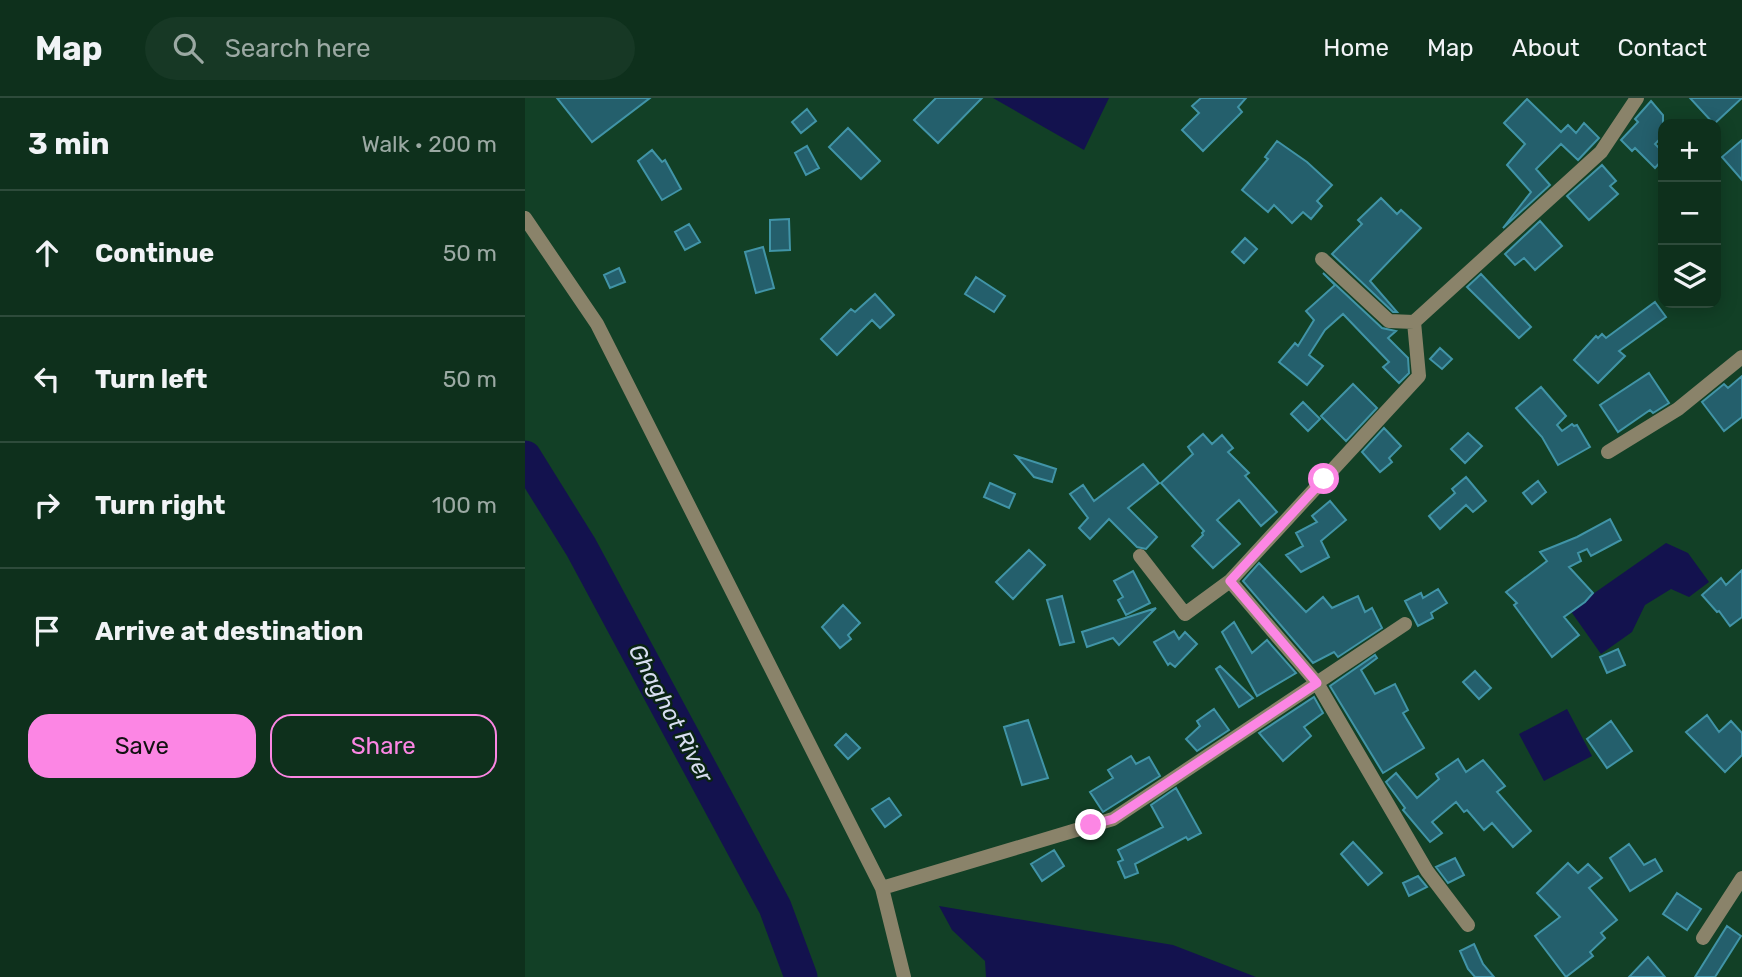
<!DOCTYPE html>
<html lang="en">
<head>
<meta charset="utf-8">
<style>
  :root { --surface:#0e301c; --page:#173825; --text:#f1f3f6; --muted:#9ba9a3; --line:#2e4b3b; --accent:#fc86e4 }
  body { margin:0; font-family:Rubik,sans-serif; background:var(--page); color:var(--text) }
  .controls { position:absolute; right:21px; top:21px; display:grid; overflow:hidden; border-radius:14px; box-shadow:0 4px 18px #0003 }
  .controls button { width:63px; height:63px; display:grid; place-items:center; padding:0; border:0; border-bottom:2px solid var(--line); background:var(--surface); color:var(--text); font:35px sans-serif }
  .stop { position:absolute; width:21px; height:21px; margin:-16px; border:5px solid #fc86e4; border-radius:50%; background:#fff }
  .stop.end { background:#fc86e4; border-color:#fff; box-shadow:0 2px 7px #0008 }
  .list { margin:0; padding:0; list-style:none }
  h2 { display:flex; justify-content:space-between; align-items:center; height:91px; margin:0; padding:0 28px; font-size:30px }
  h2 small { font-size:23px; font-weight:400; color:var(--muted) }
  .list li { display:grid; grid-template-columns:46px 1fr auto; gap:21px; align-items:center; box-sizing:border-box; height:126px; padding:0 28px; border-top:2px solid var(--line) }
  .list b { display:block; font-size:26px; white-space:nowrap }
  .list em { font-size:23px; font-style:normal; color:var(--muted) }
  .actions { display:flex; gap:14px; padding:21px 28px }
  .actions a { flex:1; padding:16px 0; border:2px solid var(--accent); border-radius:21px; text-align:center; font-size:24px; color:var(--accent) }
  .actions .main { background:var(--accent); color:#111 }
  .icon { flex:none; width:38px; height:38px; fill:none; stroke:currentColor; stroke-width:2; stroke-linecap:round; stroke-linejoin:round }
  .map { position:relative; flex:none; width:1217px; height:879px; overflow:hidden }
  header { display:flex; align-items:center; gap:42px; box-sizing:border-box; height:98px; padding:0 35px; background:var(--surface); border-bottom:2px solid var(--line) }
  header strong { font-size:33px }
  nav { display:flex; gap:38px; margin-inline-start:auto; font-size:24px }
  .search { width:490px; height:63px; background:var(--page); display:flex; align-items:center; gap:18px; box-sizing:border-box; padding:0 24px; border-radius:38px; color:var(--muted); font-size:26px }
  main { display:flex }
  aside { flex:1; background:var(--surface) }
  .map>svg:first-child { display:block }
  .water { fill:#13124e }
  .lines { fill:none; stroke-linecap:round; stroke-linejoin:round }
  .river { stroke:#13124e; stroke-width:33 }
  .building { fill:#245f6c; stroke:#4194a7; stroke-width:2 }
  .minor { stroke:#8a836a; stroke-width:14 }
  .route { stroke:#fc86e4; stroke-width:9 }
  .labels { text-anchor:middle; stroke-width:5; stroke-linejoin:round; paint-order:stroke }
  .water-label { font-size:23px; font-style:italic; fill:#d8ddf0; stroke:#0a2314 }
</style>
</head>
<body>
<header>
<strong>Map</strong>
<div class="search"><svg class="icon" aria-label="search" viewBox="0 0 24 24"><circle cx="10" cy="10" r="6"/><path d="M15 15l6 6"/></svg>Search here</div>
<nav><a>Home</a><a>Map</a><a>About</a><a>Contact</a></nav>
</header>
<main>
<aside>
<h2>3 min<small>Walk · 200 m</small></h2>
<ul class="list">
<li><svg class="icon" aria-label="ahead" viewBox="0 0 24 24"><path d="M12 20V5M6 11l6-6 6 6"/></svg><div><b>Continue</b></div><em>50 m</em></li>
<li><svg class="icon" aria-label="left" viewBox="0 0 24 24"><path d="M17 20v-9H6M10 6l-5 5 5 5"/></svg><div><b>Turn left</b></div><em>50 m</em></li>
<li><svg class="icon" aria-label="right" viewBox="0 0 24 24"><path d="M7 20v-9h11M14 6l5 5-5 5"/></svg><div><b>Turn right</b></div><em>100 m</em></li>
<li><svg class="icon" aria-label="arrive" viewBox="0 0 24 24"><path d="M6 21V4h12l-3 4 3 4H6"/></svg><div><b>Arrive at destination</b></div></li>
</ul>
<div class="actions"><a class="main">Save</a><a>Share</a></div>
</aside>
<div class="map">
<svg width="1217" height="879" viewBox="0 0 1217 879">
  <rect width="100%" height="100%" fill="#124026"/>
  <path class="water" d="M468,0H584L559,52Z
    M1141,445L1163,455L1184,484L1164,499L1146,491L1120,507L1107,534L1076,556L1045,512Z
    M1042,611L1067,658L1019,683L994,636Z
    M414,808L648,847L731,879H461L460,863L427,832Z"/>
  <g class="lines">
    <path class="river" d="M0,359L56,449L250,809L276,879"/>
  </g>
  <path class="building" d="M32,0H125L67,44Z
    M411,0H457L413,45L389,22Z
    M676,0H721L713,9L717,14L678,53L657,32L674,15L667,8Z
    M1165,0H1217L1189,26Z
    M1002,1L1036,34L1043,27L1051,35L1059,25L1074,40L1053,62L1036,46L1011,71L1025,87L978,130L1006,94L982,67L1000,46L979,25Z
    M1126,3L1138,17V38L1130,46L1138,54V61L1130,70L1110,50L1107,53L1096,42L1113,24L1110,21Z
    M282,11L291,23L276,35L267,24Z
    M323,30L355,63L336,81L304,49Z
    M1217,42V82L1197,59Z
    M752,43L782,64L807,87L792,103L797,108L786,121L778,114L767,125L749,107L743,114L717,92L743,61L740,59Z
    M282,48L294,70L281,77L270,55Z
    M127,52L137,64L140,62L156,91L137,102L113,63Z
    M1077,67L1091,83L1085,88L1093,96L1064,122L1042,98Z
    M856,100L872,116L876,112L896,130L845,183L872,214H868L807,156L837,126L833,122Z
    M264,121L265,152L245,153V122Z
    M1015,123L1037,148L1010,172L999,160L990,167L980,156Z
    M164,126L175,144L160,152L150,134Z
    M720,140L732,151L719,165L707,154Z
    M238,149L249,190L231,195L220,154Z
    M94,170L100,184L85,190L79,177Z
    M798,175L857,230L871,233L863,240L883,260L884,275L874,285L858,269L864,264L818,216L800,232L784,257L798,268L782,287L754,264L770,245L773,248L789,222L781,213L810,187Z
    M956,176L1006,229L994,240L942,189Z
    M451,179L480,198L469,214L440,196Z
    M350,196L369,217L355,230L347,222L312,257L296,241L326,211L330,214Z
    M1130,204L1141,219L1094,253L1100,258L1073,285L1049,262L1071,238L1073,240L1077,236L1081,240Z
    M915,250L927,261L917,271L905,261Z
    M1124,275L1144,305L1128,315L1125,312L1093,334L1075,307Z
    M1217,278V319L1199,333L1177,304L1199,286L1203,290Z
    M828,286L852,310L821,343L796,318Z
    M1016,289L1041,318L1032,327L1037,333L1047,326L1049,328L1052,327L1065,349L1033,367L1017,339L991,310Z
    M778,304L795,321L783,333L766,316Z
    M859,330L876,348L864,360L867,364L855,374L837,354Z
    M943,335L957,348L940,365L926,351Z
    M678,336L687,346L697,337L708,350L703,354L724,375L720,378L752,414L736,428L714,402L692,422L715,446L688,470L667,448L678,437L677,435L679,433L636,385L668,356L663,349Z
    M491,358L531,371L527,384L509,379Z
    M618,366L634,385L603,410L632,439L621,451L612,449L584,421L565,441L554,430L563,420L545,396L558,387L569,403Z
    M941,379L961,403L948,414L941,407L915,431L904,418L930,395L927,391Z
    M1013,383L1021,394L1007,406L998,395Z
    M465,385L490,396L484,410L459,399Z
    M805,403L821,422L796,443L804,459L776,474L761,457L778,448L771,435L792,424L787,418Z
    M1085,421L1096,442L1066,458L1062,451L1053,455L1056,463L1044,469L1068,495L1060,504L1039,519L1054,537L1027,559L989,507L992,505L981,494L1022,463L1015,454L1052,439Z
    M504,452L520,467L488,501L471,484Z
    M734,465L781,514L798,499L807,510L833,498L840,514L847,510L857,530L813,559L809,554L788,565L718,483Z
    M1217,472V519L1205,528L1194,513L1192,514L1177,497L1196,480L1201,487Z
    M608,473L625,505L601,517L593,502L598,499L589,483Z
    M913,491L922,505L906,515L908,520L893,528L880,503L896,495L898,500Z
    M537,498L549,544L535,547L522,502Z
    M318,507L335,525L323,537L326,541L315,550L297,529Z
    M631,510L594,547L588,540L562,549L557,534Z
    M709,524L727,555L742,542L771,575L732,598L697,534Z
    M649,533L654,541L660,534L672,546L650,569L645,565L643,567L629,544Z
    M1093,551L1100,567L1082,575L1075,559Z
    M850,557L852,560L836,572L850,596L870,586L883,612L878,615L899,650L858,675L805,588Z
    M695,568L728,600L714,609L691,571Z
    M950,573L966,590L954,601L938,584Z
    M789,599L798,615L779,629L786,638L758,663L734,635Z
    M689,611L704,632L672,653L661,641L675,628L672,623Z
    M1182,617L1194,634L1206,623L1217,635V657L1200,674L1161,634Z
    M503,622L523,680L497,687L479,629Z
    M1086,623L1107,653L1082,670L1062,641Z
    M321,636L335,650L323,661L310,647Z
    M606,658L611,666L624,659L635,678L578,714L565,694L588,680L583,672Z
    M933,661L941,674L958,662L980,688L972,694L1006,733L988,749L967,725L959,732L942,712L939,714L931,704L907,724L917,735L905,744L878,712L880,710L861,684L871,675L892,700L914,681L911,676Z
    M651,690L676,735L663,742L661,739L610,766L613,775L600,780L593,764L598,762L593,752L638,729L626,707Z
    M364,700L376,717L360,729L347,711Z
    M828,744L857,775L843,787L816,756Z
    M1104,746L1119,767L1130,761L1137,773L1105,793L1085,760Z
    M529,752L539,768L517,783L506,766Z
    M930,760L939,777L923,785L911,769Z
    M1043,765L1053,775L1063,766L1077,780L1064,790L1092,822L1076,835L1080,840L1065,854L1068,858L1041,879L1010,838L1035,819L1012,795Z
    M893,778L902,789L884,798L878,785Z
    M1152,795L1176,811L1162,832L1138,816Z
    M1202,828L1216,838L1190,879H1170Z
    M949,846L958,866L969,879H950L943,871L935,853Z
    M1123,859L1140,879H1104Z"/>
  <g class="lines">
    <path class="minor" d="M0,120L72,226L357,790L379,879
      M797,161L864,223L889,224
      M1083,354L1153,311L1217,259
      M615,458L660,516L705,483L894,278L889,224L1076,54L1112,0
      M705,483L792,585L902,773L943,827
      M357,790L588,721L880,526
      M1178,840L1217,780"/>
  </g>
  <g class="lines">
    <path class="route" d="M566,727L588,721L792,585L705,483L799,381"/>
  </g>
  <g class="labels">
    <g class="water-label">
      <text transform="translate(146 615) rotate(62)" y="8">Ghaghot River</text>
    </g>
  </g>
</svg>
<div class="controls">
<button>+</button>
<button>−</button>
<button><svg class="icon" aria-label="layers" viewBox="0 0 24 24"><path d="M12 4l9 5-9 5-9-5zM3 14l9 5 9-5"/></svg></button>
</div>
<div class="stop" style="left:799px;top:381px"></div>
<div class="stop end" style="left:566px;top:727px"></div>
</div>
</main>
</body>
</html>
